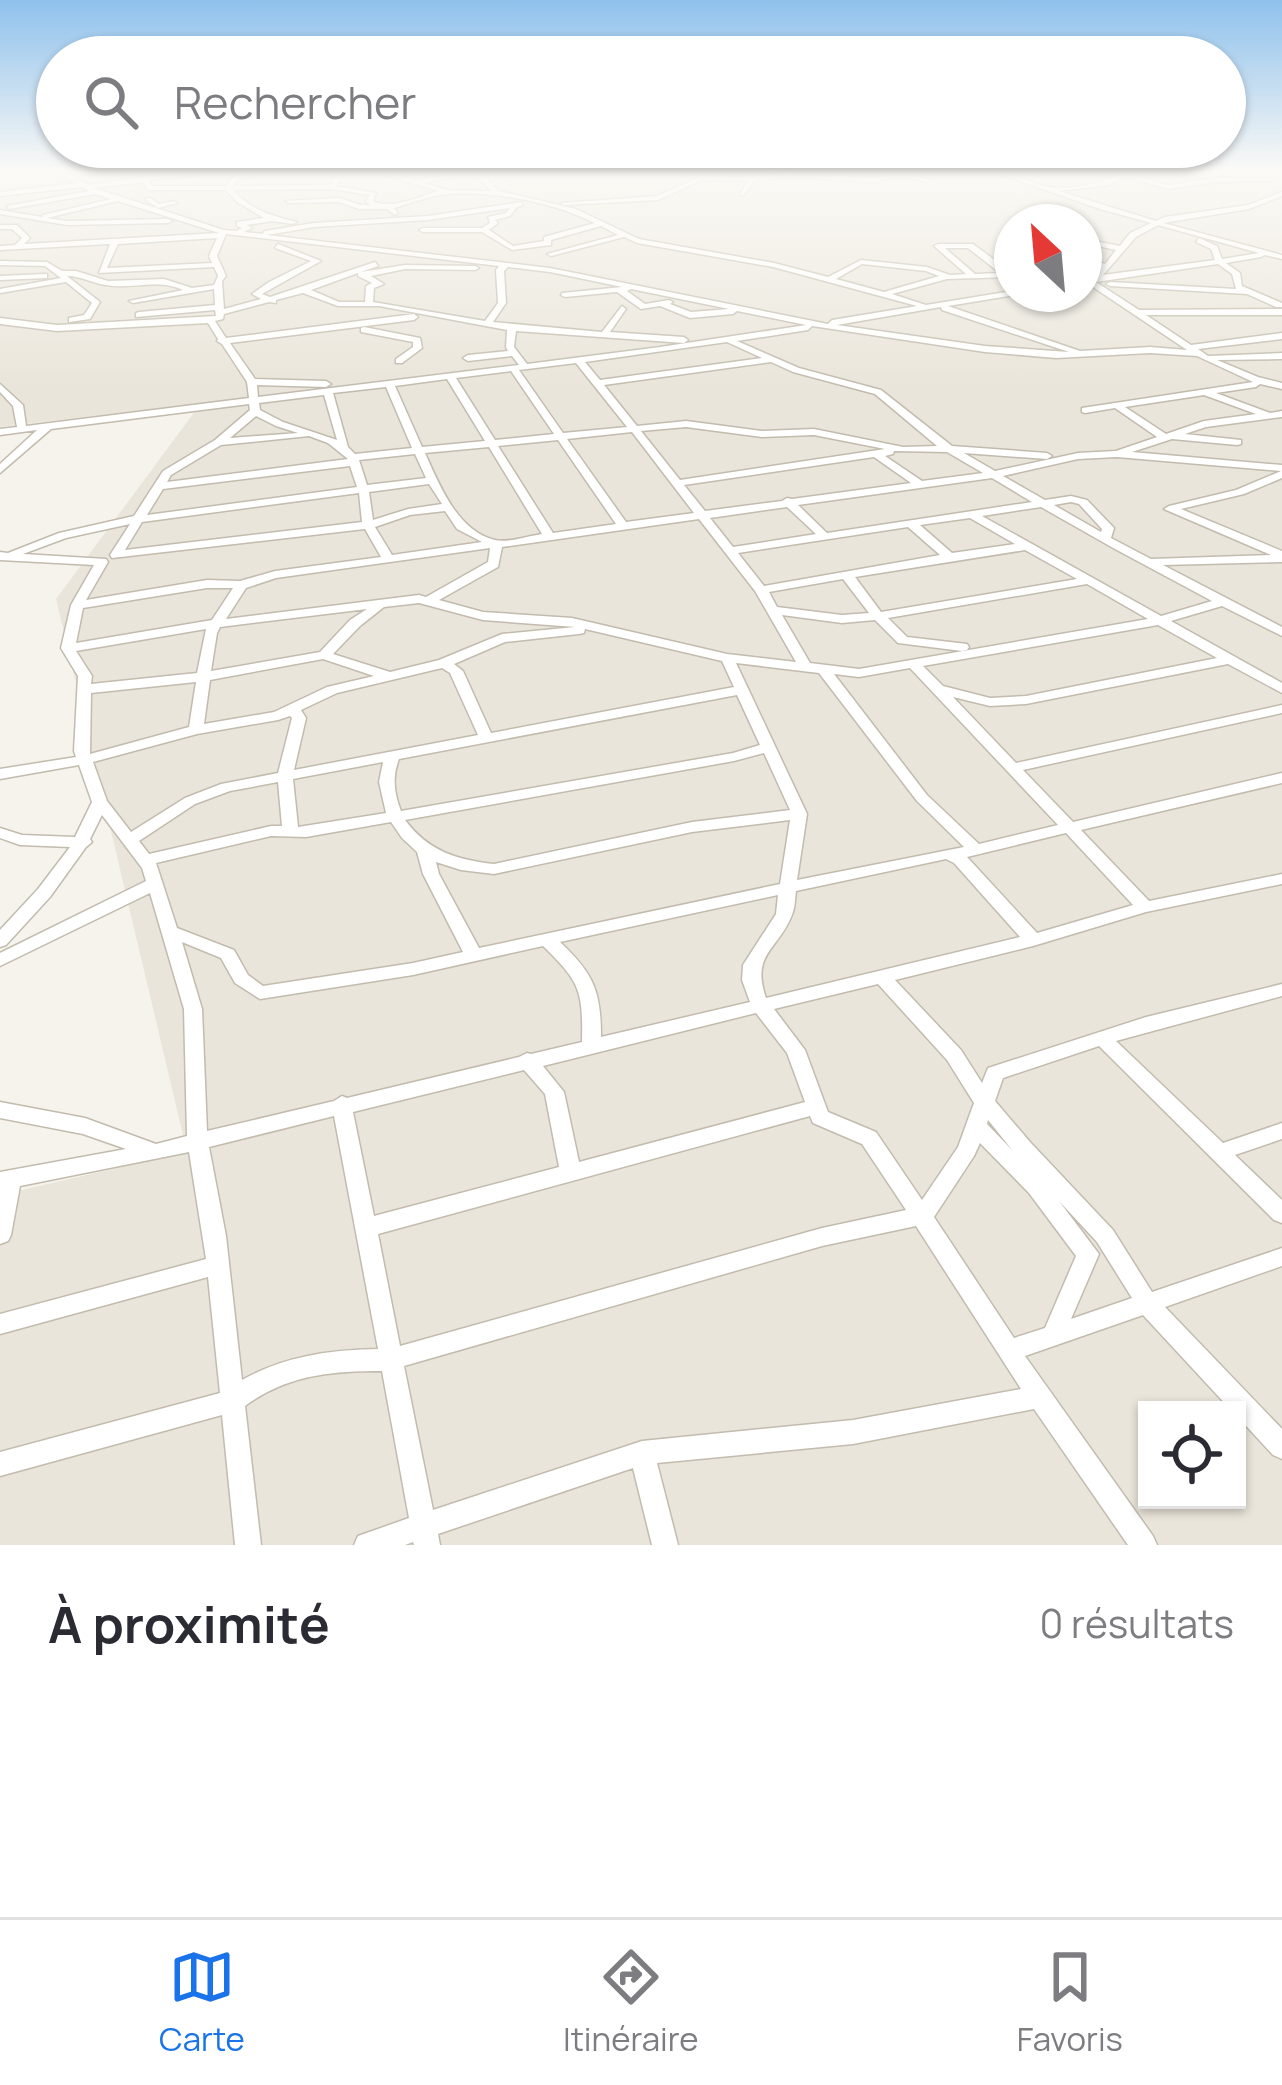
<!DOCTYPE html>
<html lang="fr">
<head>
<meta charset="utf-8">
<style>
  :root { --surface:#fff; --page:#f2f2f3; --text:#2b2b33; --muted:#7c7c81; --line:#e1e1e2; --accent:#1a73e8 }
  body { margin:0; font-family:Manrope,sans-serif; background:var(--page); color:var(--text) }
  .controls { position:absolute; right:36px; bottom:36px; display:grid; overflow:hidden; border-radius:0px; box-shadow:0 3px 9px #0004 }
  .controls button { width:108px; height:108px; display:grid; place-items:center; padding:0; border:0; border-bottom:3px solid var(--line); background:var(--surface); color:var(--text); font:60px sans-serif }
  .compass { position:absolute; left:994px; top:204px; width:108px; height:108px; border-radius:50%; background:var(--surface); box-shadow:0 3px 9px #0004; rotate:334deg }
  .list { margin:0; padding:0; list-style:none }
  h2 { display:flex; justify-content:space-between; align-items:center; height:156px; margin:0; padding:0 48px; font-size:51px }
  h2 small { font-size:39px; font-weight:400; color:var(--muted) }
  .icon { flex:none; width:66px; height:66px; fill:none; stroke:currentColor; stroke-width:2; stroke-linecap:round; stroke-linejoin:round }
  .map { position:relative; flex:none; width:1282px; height:1545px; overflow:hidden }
  .search { position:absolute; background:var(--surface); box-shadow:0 3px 9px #0004; left:36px; right:36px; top:36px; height:132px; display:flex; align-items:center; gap:30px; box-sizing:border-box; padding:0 42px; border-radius:66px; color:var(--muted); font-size:45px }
  .sheet { height:372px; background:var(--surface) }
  nav { display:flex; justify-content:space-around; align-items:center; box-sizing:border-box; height:168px; border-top:3px solid var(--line); background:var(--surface); font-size:33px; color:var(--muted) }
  nav a { display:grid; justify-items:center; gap:6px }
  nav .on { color:var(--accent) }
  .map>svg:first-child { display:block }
  .residential { fill:#eae5da; fill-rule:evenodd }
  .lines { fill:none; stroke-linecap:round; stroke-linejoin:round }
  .minor-casing { stroke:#c2bbae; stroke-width:3 }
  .minor { fill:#fff; fill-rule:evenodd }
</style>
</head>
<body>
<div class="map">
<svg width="1282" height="1545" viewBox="0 0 1282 1545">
  <rect width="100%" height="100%" fill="#f6f3ec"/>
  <path class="residential" d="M0,173H1282V251L1084,281V222H1012V292L692,345L0,427Z
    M1282,254V1545H0V1195L187,1152L56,599L196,410L645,355L1028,294H1084V285ZM1147,1410H1237V1500H1147Z"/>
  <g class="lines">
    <defs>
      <path id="minor" d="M60,173H68L89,185L144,177L211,173L149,180L151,186H226L234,176L247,174L249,177L238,179L233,186L330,185L335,177L321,173L342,176L336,186L376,193L373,201C391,210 418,197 438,191L381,173H391L420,182L421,180L451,174L453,177L424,183L447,190L491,191L474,173H481L499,191L576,209L639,239L774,263L828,277L861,260L927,267L950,275L966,274L934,246L938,244H973L1012,273V277L947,279L892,294L926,305L1012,291V294L1015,295L948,306L1080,351L1150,347L1187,350L1084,281L1097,277L1095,275L1101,268L1084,261V256L1105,264L1116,250L1084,243V239L1120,246L1130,233L1151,223L1100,209L997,173C1014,173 1028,182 1044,186C1063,191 1104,184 1120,173L1169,185L1216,178H1276L1274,181L1216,182L1169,189L1124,176L1110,185L1059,191L1156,221L1165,217L1248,205L1282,192V196L1249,209L1163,223L1282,255V259L1265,255L1261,257L1226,263L1240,273L1242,286L1282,303V307H1276L1247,294L1110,286L1106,284L1110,282L1236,289L1232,274L1218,264L1096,282L1139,310L1282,309V315H1146L1191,345L1282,333V339L1198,349L1208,356L1282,353V359L1217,360L1258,377L1282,383V389L1260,384L1256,387L1216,393L1270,413L1282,411V417L1206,427L1185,434L1241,440V444L1237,445L1172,439L1132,452L1282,465V478L1244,494L1181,509L1282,551V562L1163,565L1282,627V636L1222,606L1171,621L1282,683V693L1228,664L1026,704L990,706L953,697L1016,763L1282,705V713L1023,770L1073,822L1282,773V783L1081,830L1149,901L1282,874V884L1146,912L1033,946L895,980L961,1050L982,1083L988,1068L1146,1017L1282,984V996L1116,1041L1223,1143L1282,1123V1139L1235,1155L1282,1200V1223L1274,1220L1099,1046L1003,1078L995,1101L1030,1142L1113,1230L1152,1292L1282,1248V1266L1165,1307L1282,1429V1459L1273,1455L1237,1416V1410H1231L1143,1315L1025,1356L1153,1536L1157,1545H1128L1034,1409L853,1444L657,1463L678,1545H652L633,1468L438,1534L440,1545H414L413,1542L405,1545H354L358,1536L409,1518L382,1371C331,1371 287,1375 245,1406L261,1545H235L222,1415L0,1476V1452L220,1393L208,1277L0,1334V1314L206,1259L189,1152L20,1186L11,1235L8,1241L0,1244V1172L126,1149L83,1134L0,1118V1102L85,1118L156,1144L187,1136L184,1009L150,893L0,966V953L146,881L142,868L102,815L90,839L92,842L86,847L50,897L6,945L0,947V930L38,889L70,847L20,845L0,838V828L22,835L75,837L92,802L79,765L0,779V769L76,757L74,751L78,676L61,648L71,605L94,565L0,560V552L8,553L59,533L134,516L163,471L215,440L250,410L249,404L51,429L0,473V464L37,430L0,435V429L17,427L13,406L0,392V384L23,405L26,426L249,398L247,382L222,344L217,341L218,339L208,323L57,331L0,324V318L57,325L216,316L215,310L136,317V313L139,312L215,305L214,289L133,303L129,301L183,290C157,278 132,290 105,285C92,283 81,276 67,276L100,302L90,319L69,322V318L84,315L92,303L66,282L0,293V289L61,278L45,266L0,265V261L47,262L62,271H76L108,281L164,279L192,288L214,285L218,276L214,267L99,273L110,244L0,250V246L15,245L22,238L12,229H0V225H17L30,238L24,244L219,233L118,201L47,218L67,221L168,219L172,221L168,223L67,225L0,214V210L42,217L43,215L111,199L95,194L9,209L7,206L89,191L82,187L0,196V192L76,183ZM143,182L148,190H226L237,202L264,218L237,222V226L242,228L236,231L224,230L94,188ZM332,189L370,195L366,201L370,205H360L340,198L285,201L288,203L339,202L359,209H387L395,215L398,213L394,208C411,203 431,195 448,194C497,191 552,202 595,223L544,237V241L513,246L489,230L498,223L495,220L510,216L517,207L523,205L521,202L428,216L314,223L265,231L262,234L244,232L252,228L247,225L272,221L293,224L297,222C272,216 251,210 233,190ZM510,208L506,213L488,217L490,223L482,228H423L419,230L423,232H482L512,250L551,245V240L601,226L618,235L547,254L551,256L624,237L637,243L773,267L917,306L832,320L828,324L550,268L267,235L314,227L428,220ZM1158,225L1259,253L1222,259L1217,246L1199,238L1196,242L1211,249L1215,260L1103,275L1136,237ZM226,234L499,266L496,270L498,303L485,321L373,302L374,288L384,284L371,276L405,269L475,270L479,268L475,266L405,265L361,272L378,266L375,262L270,297L262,294L321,261L278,244L275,248L311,261L269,282L252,294L261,299L224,309L222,281L226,276L217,256ZM217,238L209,256L212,263L107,268L118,244ZM945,248H968L1000,273L975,274ZM862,264L926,271L939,276L884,292L836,279ZM508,267L550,272L622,287L562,293L561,295L565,297L617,292L641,309L660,306L690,318L733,314L737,311L806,325L660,347L527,364L514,347L516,331L684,343L688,340L684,337L610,332L626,309L622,306L602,332L493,322L506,303L504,271ZM358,273V276L372,283L366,286L365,302H339L311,290ZM631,289L729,309L691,312L670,304L673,302L669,300L645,304L627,291ZM303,293L338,306H379L507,330L506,347L508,351L468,355L463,358L468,361L512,356L519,365L258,397L257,385L326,387L331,384L326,381L255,379L230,343L414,320L418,317L414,314L226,338L215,321L223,319L224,314L269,302L276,303V300ZM941,307L942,310L1069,352L985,346L837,325ZM812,326L985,352L1056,358L1150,353L1197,356L1253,382L1082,408V412L1085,413L1115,408L1157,437L1116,451L1078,453L995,471L964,453L1047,459L1052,456L1047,453L952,446L881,390L799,368L737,341L808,330ZM727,342L762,358L600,380L585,362ZM771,362L793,372L875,394L937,446L903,447L814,429L762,431L686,421L637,426L604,385ZM576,363L627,427L563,433L519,370ZM511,371L554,434L495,440L456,378ZM447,379L485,441L422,447L395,386ZM386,387L412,448L355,454L348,447L333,393ZM324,395L337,440L283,422L260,410L259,403ZM1204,395L1256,414L1204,421L1166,434L1125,407ZM256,416L276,426L298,433L230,438ZM686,427L762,437L814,435L885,449L680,480L641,431ZM632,432L694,513L626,522L567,439ZM309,436L328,443L348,459L167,482L171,475L221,445ZM558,440L616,524L553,533L498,446ZM489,447L542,534C528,536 508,543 495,540C457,531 439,484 425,453ZM894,451L947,452L983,473L922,481L885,456L893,454ZM415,454L426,478L367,485L359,460ZM874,457L911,483L792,499L787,498L782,501L705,511L684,485ZM1117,457L1281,471L1236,490L1169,506L1164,509L1271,555L1151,559L1111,538L1114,528L1087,500L1071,496L1045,500L1003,476L1078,459ZM350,466L357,487L147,515L163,489ZM992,478L1032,502L827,533L798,505ZM429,484L442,504L408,509L373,520L369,492ZM359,493L362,522L125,550L142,522ZM1071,502L1079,504L1102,529L1101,532L1054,505ZM787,507L816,534L733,547L710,518ZM1041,507L1115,549L1212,601L1161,616L982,516ZM445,511L457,529L482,542L392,555L375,527L410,515ZM970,518L1015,544L952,553L920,525ZM699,519L755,591L796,662L727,654L572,618L483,612L439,600L498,567L502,547ZM130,524L110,555L112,558L365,529L381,557L275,571L240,581L207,580L86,600L108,562L106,559L23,554L66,538ZM908,527L940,555L764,586L738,553ZM490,548L488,562L426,597L419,595L226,619L246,588L276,578ZM1025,550L1077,579L881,612L855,577ZM843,579L869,613L842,615L777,607L769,592ZM1087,584L1148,619L859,669L810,663L782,615L842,623L875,620L898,643L962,651L967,650L969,647L967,644L907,637L888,618ZM207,588H233L212,620L76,643L83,608ZM419,603L483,620L575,627L502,634L439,660L390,672L333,654L360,626L384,607ZM367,609L350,620L320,652L211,671L217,633L220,627ZM1158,625L1217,658L1026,696L990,698L943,686L923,666ZM206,629L197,673L91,684L92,676L76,651ZM585,629L722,661L734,687L491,733L463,671L454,664L505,642L579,634L584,633ZM323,659L374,676L327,687L274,712L204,724L210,680ZM736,663L819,673L917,801L964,847L797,880L807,814ZM442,668L450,673L478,735L294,770L306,718L301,710L337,693ZM910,668L1058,825L979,844L927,795L834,674L859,677ZM196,682L189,727L90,754L91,693ZM737,695L760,745L733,753L401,811C394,793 392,777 399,759ZM290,716L292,718L278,773L221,784L185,798L131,832L107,801L93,762L197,734L278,720ZM764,753L790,810L692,822L494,864C457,860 428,851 405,820L734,761ZM383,762L379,782L386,813L298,827L293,779ZM278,782L282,826H271L149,854L139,841L195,804L230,791ZM790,820L780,884L479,948L439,874L436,862L461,870L494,874L692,832ZM391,822L402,838L417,852L423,874L463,952L413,963L263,986L248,975L234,950L177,928L156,863L271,836L306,837ZM1066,833L1133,905L1037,933L967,857ZM946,859L954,863L1020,937L766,998C750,952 780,950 793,912C795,906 795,898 796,891ZM778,895L776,914L743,965L742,980L750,1002L601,1037C601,991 594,974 560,942ZM182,942L221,958L235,983L260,999L413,975L543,946C580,982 583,990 582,1042L531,1054L527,1053L519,1057L347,1098L342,1096L334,1101L207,1131L202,1009ZM878,984L947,1060L974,1103L958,1147L922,1200L876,1132L828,1112L805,1050L774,1009ZM756,1013L787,1053L805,1102L579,1162L564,1092L543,1066ZM524,1070L545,1094L559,1167L374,1216L353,1112ZM334,1116L378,1349C329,1350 285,1356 242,1380L226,1236L209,1147ZM810,1116L813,1123L862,1144L906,1210L822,1228L400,1346L378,1234ZM988,1120L1013,1151L987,1124ZM980,1143L1029,1193L1076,1256L1045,1328L1014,1338L934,1217L974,1156ZM1059,1201L1097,1242L1132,1298L1071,1319L1099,1254ZM916,1226L1021,1389L853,1420L642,1441L433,1510L404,1366L822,1246Z
        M787,173L876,178L902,173L932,180L929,182L896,176L876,182L788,177L754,181L743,196L740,194L748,181L702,180L658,200L564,205L561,203L657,196L701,176L752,177Z
        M146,198H150L159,204L174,201L177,203L158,208L146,200Z
        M44,274H47V278L0,280V276Z
        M364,327L420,338L422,348L402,363H396V359L413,347V342L361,332V328Z"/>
    </defs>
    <use href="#minor" class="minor-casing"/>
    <use href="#minor" class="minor"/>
  </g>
  <linearGradient id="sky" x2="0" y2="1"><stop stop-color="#8fc1ec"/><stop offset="0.44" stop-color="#fbfaf6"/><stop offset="1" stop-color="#fbfaf6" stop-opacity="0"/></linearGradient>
  <rect width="1282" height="389" fill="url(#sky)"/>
</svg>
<div class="controls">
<button><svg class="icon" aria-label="locate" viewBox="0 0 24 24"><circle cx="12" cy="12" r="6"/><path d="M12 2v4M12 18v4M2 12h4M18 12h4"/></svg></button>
</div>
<svg class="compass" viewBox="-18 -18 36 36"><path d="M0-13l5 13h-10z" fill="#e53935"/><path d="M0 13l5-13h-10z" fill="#7c7c81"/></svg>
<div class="search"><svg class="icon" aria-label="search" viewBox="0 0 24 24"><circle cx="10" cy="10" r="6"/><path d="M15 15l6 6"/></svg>Rechercher</div>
</div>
<section class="sheet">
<h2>À proximité<small>0 résultats</small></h2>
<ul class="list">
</ul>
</section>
<nav>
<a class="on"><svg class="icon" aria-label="map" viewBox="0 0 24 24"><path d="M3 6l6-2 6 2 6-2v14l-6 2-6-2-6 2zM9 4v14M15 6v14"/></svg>Carte</a>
<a><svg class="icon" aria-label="directions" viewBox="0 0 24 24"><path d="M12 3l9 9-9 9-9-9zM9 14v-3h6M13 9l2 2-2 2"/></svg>Itinéraire</a>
<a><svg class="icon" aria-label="saved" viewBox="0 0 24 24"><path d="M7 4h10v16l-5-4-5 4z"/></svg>Favoris</a>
</nav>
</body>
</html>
